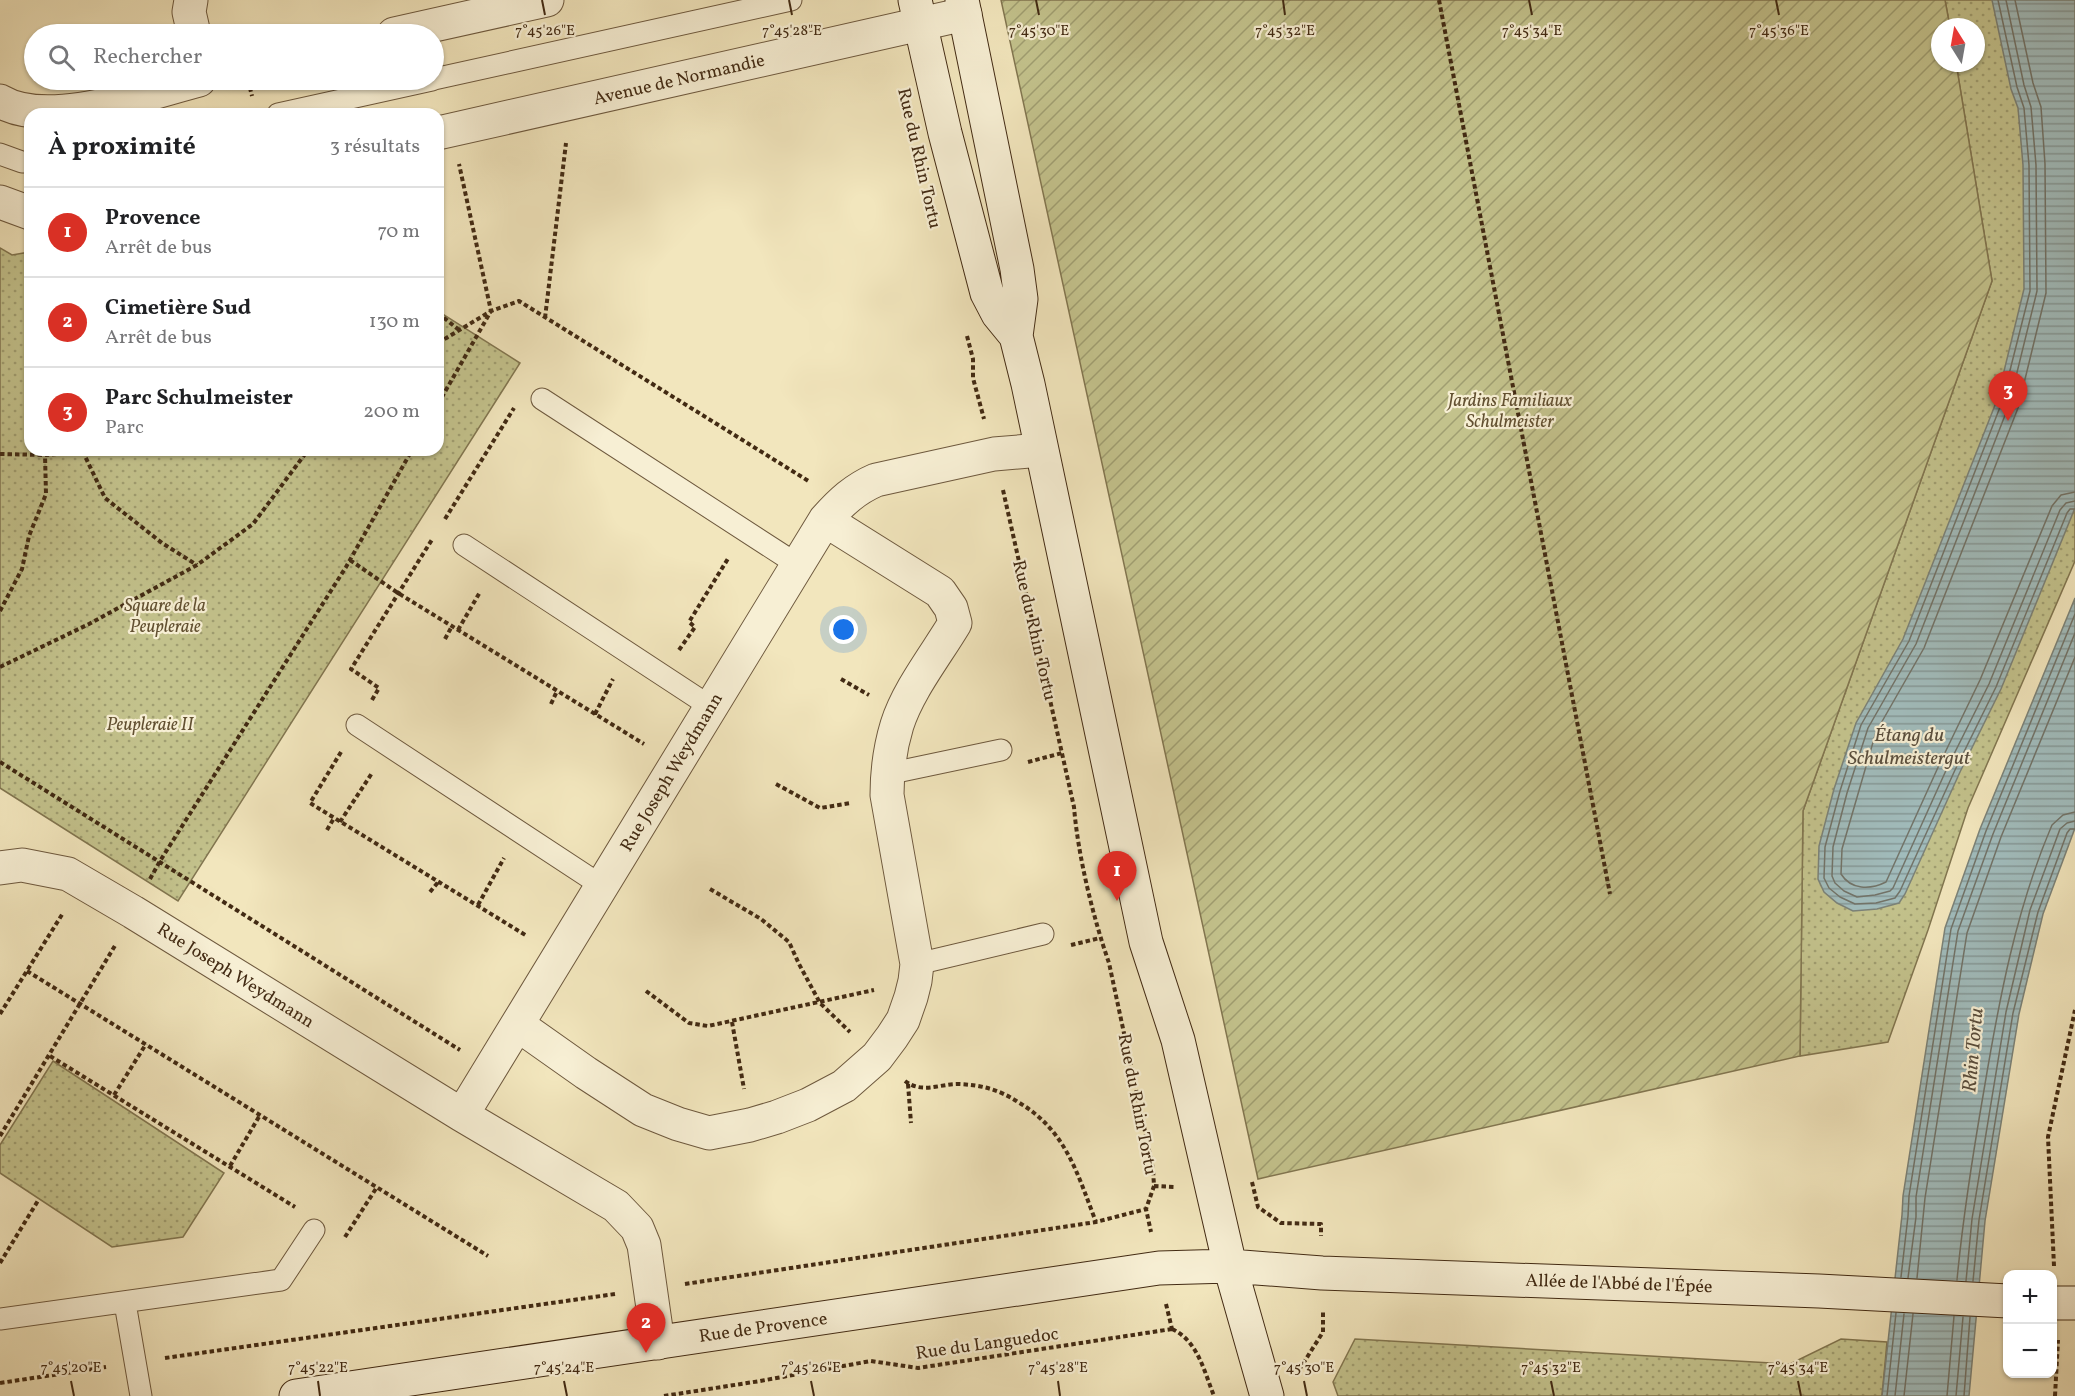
<!DOCTYPE html>
<html lang="fr">
<head>
<meta charset="utf-8">
<style>
  :root { --surface:#fff; --page:#f6f6f6; --text:#202124; --muted:#757577; --line:#e0e0e0; --accent:#d93025 }
  body { margin:0; font-family:Vollkorn,serif; background:var(--page); color:var(--text) }
  .controls { position:absolute; right:18px; bottom:18px; display:grid; overflow:hidden; border-radius:12px; box-shadow:0 2px 4px #0004 }
  .controls button { width:54px; height:54px; display:grid; place-items:center; padding:0; border:0; border-bottom:2px solid var(--line); background:var(--surface); color:var(--text); font:30px sans-serif }
  .compass { position:absolute; left:1931px; top:18px; width:54px; height:54px; border-radius:50%; background:var(--surface); box-shadow:0 2px 4px #0004; rotate:349deg }
  .you { position:absolute; left:844px; top:630px; width:21px; height:21px; margin:-15px; border:4px solid #fff; border-radius:50%; background:#1a73e8; box-shadow:0 0 0 9px #1a73e833 }
  .badge { display:grid; place-items:center; width:39px; height:39px; border-radius:50%; background:var(--accent); color:#fff; font-size:20px; font-weight:700 }
  .pin { position:absolute; translate:-50% -50px; filter:drop-shadow(0 2px 3px #0008) }
  .pin::after { content:''; position:absolute; top:32px; width:21px; height:18px; background:inherit; clip-path:polygon(0 0,100% 0,50% 100%) }
  .list { margin:0; padding:0; list-style:none }
  h2 { display:flex; justify-content:space-between; align-items:center; height:78px; margin:0; padding:0 24px; font-size:26px }
  h2 small { font-size:20px; font-weight:400; color:var(--muted) }
  .list li { display:grid; grid-template-columns:39px 1fr auto; gap:18px; align-items:center; box-sizing:border-box; height:90px; padding:0 24px; border-top:2px solid var(--line) }
  .list b { display:block; font-size:22px; white-space:nowrap }
  .list p { margin:0; font-size:20px; white-space:nowrap; color:var(--muted) }
  .list em { font-size:20px; font-style:normal; color:var(--muted) }
  .icon { flex:none; width:33px; height:33px; fill:none; stroke:currentColor; stroke-width:2; stroke-linecap:round; stroke-linejoin:round }
  .map { position:relative; flex:none; width:2075px; height:1396px; overflow:hidden }
  .search { position:absolute; background:var(--surface); box-shadow:0 2px 4px #0004; left:24px; top:24px; width:420px; height:66px; display:flex; align-items:center; gap:15px; box-sizing:border-box; padding:0 21px; border-radius:33px; color:var(--muted); font-size:22px }
  .panel { position:absolute; background:var(--surface); box-shadow:0 2px 4px #0004; left:24px; top:108px; width:420px; height:348px; border-radius:18px }
  .map>svg:first-child { display:block }
  .grass { fill:url(#grass-dots); stroke:#827650; stroke-width:1.5 }
  .garden { fill:url(#garden-furrows); stroke:#827650; stroke-width:1.5 }
  .water { fill:url(#water-rules); stroke:#7b8278; stroke-width:1.5 }
  .lines { fill:none; stroke-linecap:round; stroke-linejoin:round }
  .shore { stroke:#727368; stroke-width:1.5 }
  .lane-casing { stroke:#6e593e; stroke-width:23 }
  .street-casing { stroke:#6e593e; stroke-width:35 }
  .secondary-casing { stroke:#422a13; stroke-width:35 }
  .path { stroke:#422a13; stroke-width:4; stroke-dasharray:4.5 3; stroke-linecap:butt }
  .lane { stroke:#f7efd4; stroke-width:21 }
  .street { stroke:#f7efd4; stroke-width:33 }
  .secondary { stroke:#f7efd4; stroke-width:33 }
  .ticks { fill:none; stroke:#422a13; stroke-width:2 }
  .labels { text-anchor:middle; stroke-width:4.5; stroke-linejoin:round; paint-order:stroke }
  .street-label { font-size:18px; fill:#422a13; stroke:#f7efd4 }
  .park-label { font-size:18px; font-style:italic; fill:#625031; stroke:#f7efd4 }
  .water-label { font-size:20px; font-style:italic; fill:#5a4e3d; stroke:#f7efd4 }
  .ticks-label { font-size:15px; text-anchor:middle; fill:#422a13; stroke:#f7efd4; stroke-width:4.5; stroke-linejoin:round; paint-order:stroke }
</style>
</head>
<body>
<div class="map">
<svg width="2075" height="1396" viewBox="0 0 2075 1396">
  <defs>
    <pattern id="grass-dots" width="8" height="8" patternUnits="userSpaceOnUse" patternTransform="scale(1.5)"><rect width="8" height="8" fill="#c3c28c"/><path d="M2 2h.1M6 6h.1" fill="none" stroke="#a09e71" stroke-width="1.8" stroke-linecap="round"/></pattern>
    <pattern id="garden-furrows" width="10" height="10" patternUnits="userSpaceOnUse" patternTransform="scale(1.5)"><rect width="10" height="10" fill="#c3c28c"/><path d="M-1 1l2-2M0 10L10 0M9 11l2-2" fill="none" stroke="#a09e71"/></pattern>
    <pattern id="water-rules" width="6" height="5" patternUnits="userSpaceOnUse" patternTransform="scale(1.5)"><rect width="6" height="5" fill="#a1bcbc"/><path d="M0 2.5h6" fill="none" stroke="#859998"/></pattern>
  </defs>
  <rect width="100%" height="100%" fill="#f2e6bd"/>
  <filter id="stains"><feTurbulence type="fractalNoise" baseFrequency=".00333" numOctaves="4"/><feColorMatrix values="0 0 0 0 .2 0 0 0 0 .09 0 0 0 0 .02 0 0 0 .5 -.17"/></filter>
  <radialGradient id="worn" r=".72"><stop offset=".6" stop-color="#630" stop-opacity="0"/><stop offset="1" stop-color="#630" stop-opacity=".3"/></radialGradient>
  <path class="grass" d="M1945,0H2075V561L1968,808L1928,930L1888,1042L1800,1056L1803,811L1992,281L1956,63H1976V27H1950Z
    M0,248L12,255L30,252V450H438V311L520,363L178,901L0,788Z
    M53,1061L224,1173L183,1237L112,1247L0,1173V1145Z
    M1355,1339L1790,1364L1841,1339L1887,1342L1882,1396H1338L1333,1382Z"/>
  <path class="garden" d="M1001,0H1945L1950,27H1940V63H1956L1992,281L1803,811L1800,1056L1258,1179Z"/>
  <path class="water" d="M1992,0H2075V508L2001,689L1960,772L1905,894L1899,903L1877,909L1853,911L1837,903L1824,892L1818,879L1819,846L1834,789L1856,723L1903,639L1997,400L2024,289L2023,165L2018,108L2011,89Z
    M2075,598V828L2043,914L2019,1014L1985,1221L1969,1396H1882L1902,1215L1903,1196L1945,928L1980,829Z"/>
  <g class="lines">
    <path class="shore" d="M1998,0L2017,87L2024,108L2029,165L2030,291L2002,402L1909,641L1861,725L1840,791L1825,847L1824,878L1829,888L1840,897L1855,904L1876,903L1895,898L1900,891L1955,770L1996,687L2067,513L2070,509H2075
      M2006,0L2024,85L2031,107L2036,165L2037,291L2009,405L1916,644L1868,728L1847,793L1833,847L1832,876L1835,883L1844,891L1857,897L1875,895L1890,891L1893,888L1948,766L1989,684L2060,510L2066,503L2075,501
      M2015,0L2033,83L2041,107L2045,164L2046,293L2018,408L1924,648L1876,732L1842,849L1841,874C1851,890 1870,890 1886,882L1940,763L1980,680L2052,506L2061,495L2075,492
      M1901,1277L1908,1216L1909,1196L1951,929L1986,831L2075,614
      M1908,1278L1916,1217V1197L1958,931L1993,834L2075,633
      M1917,1278L1925,1198L1967,933L2001,837L2075,657
      M1957,1280C1963,1216 1973,1153 1984,1090C1999,1000 2016,909 2052,825L2063,815L2075,812
      M1966,1281L1972,1219L2006,1012L2030,910L2060,829L2067,823L2075,821
      M1973,1281L1979,1220L2013,1013L2038,912L2067,833L2070,829H2075
      M1887,1396L1896,1313
      M1895,1396L1904,1314
      M1904,1396L1913,1314
      M1947,1396L1954,1316
      M1956,1396L1963,1317
      M1964,1396L1970,1317"/>
    <defs>
      <path id="lane" d="M434,79L791,0
        M278,114L432,80
        M0,154L22,162H30
        M542,399L798,565
        M464,545L711,707
        M357,725L602,886
        M887,774L1001,750
        M917,964L1043,934
        M125,1303L141,1396
        M0,1319L281,1280L314,1230"/>
      <path id="street" d="M191,0L189,12L194,34
        M394,34L547,0
        M0,101C48,130 148,93 199,80
        M438,133L965,14
        M0,202L30,213
        M0,868L22,865L68,874L133,912L462,1115L616,1206L637,1228L644,1245L658,1343
        M518,1025L586,1073L643,1110L678,1124L709,1133L750,1125L777,1117L808,1105L844,1086L877,1057L892,1037L903,1020L911,997L915,981L917,964L887,795C887,771 890,748 897,725C908,690 936,655 955,623L951,608L940,592L825,520
        M462,1115L825,520C841,502 855,489 876,480L994,454L1041,450"/>
      <path id="secondary" d="M915,0L945,133L987,293L998,314L1016,336
        M962,0L1017,269L1021,299L1016,336L1028,384L1146,942L1178,1040L1230,1266L1267,1396
        M2052,1303H2075
        M296,1396L1159,1268L1230,1266L1322,1273L1819,1291L2008,1301"/>
    </defs>
    <use href="#lane" class="lane-casing"/>
    <use href="#street" class="street-casing"/>
    <use href="#secondary" class="secondary-casing"/>
    <path class="path" d="M1439,0L1610,894
      M248,80L252,96
      M438,313L459,330
      M545,318L566,143
      M967,336L973,359V378L984,419
      M438,343L491,311L519,301L810,482
      M438,404L491,311L459,164
      M0,454L45,455
      M1003,490L1074,807C1078,856 1093,917 1109,963L1153,1169L1154,1186L1146,1209L1151,1232
      M445,519L514,408
      M350,560L398,593L644,744
      M0,611L22,569L29,536L46,494L45,455L83,452L105,498L162,543L197,565
      M458,630L480,592
      M445,639L452,626
      M679,650L695,627L689,622L729,557
      M0,667L89,624L197,565L253,524L308,450
      M841,679L869,695
      M372,700L379,688L351,669L433,538
      M551,704L557,691
      M595,714L613,679
      M341,752L310,803L527,936
      M0,762L460,1050
      M1028,762L1062,753
      M776,784L820,808L851,803
      M340,822L372,773
      M327,830L334,818
      M150,879L160,861L346,567L412,450
      M710,889L761,919L789,942L799,964L820,1003L850,1032
      M430,892L439,881
      M478,905L504,858
      M1071,945L1100,938
      M27,971L488,1256
      M646,991L689,1023L708,1026L874,990
      M0,1014L63,913
      M732,1022L744,1089
      M50,1056L295,1207
      M905,1081C922,1094 939,1084 958,1084C981,1085 998,1089 1018,1102C1066,1130 1077,1173 1096,1222
      M908,1084L911,1123
      M114,1095L146,1044
      M0,1136L116,944
      M230,1166L260,1115
      M1252,1182L1258,1207L1281,1223L1321,1224V1236
      M1154,1186L1175,1187
      M345,1237L377,1187
      M0,1263L39,1199
      M2054,1266L2048,1137L2075,1010
      M685,1284L1096,1222L1146,1209
      M1166,1304L1172,1329
      M1172,1329C1198,1341 1204,1371 1214,1396
      M165,1358L615,1294
      M1299,1370L1323,1332V1310
      M0,1383L106,1367
      M664,1396L760,1381L871,1361L918,1368L1172,1329
      M2055,1396L2058,1340"/>
    <use href="#lane" class="lane"/>
    <use href="#street" class="street"/>
    <use href="#secondary" class="secondary"/>
  </g>
  <path class="ticks" d="M542,0L545,15M789,0L792,15M1036,0L1039,15M1283,0L1285,15M1529,0L1532,15M1776,0L1779,15M71,1381L74,1396M318,1381L320,1396M564,1381L567,1396M811,1381L814,1396M1058,1381L1060,1396M1304,1381L1307,1396M1551,1381L1554,1396M1798,1381L1801,1396"/>
  <g class="labels">
    <g class="street-label">
      <text transform="translate(679 79) rotate(-13)" y="6">Avenue de Normandie</text>
      <text transform="translate(920 158) rotate(77)" y="6">Rue du Rhin Tortu</text>
      <text transform="translate(1035 630) rotate(77)" y="6">Rue du Rhin Tortu</text>
      <text transform="translate(671 772) rotate(-59)" y="6">Rue Joseph Weydmann</text>
      <text transform="translate(236 975) rotate(32)" y="6">Rue Joseph Weydmann</text>
      <text transform="translate(1138 1104) rotate(79)" y="6">Rue du Rhin Tortu</text>
      <text transform="translate(1619 1283) rotate(2)" y="6">Allée de l'Abbé de l'Épée</text>
      <text transform="translate(763 1327) rotate(-8)" y="6">Rue de Provence</text>
      <text transform="translate(987 1343) rotate(-8)" y="6">Rue du Languedoc</text>
    </g>
    <g class="park-label">
      <text x="1510" y="406">Jardins Familiaux<tspan x="1510" dy="21">Schulmeister</tspan></text>
      <text x="165" y="611">Square de la<tspan x="165" dy="21">Peupleraie</tspan></text>
      <text x="150" y="730">Peupleraie II</text>
    </g>
    <g class="water-label">
      <text x="1909" y="741">Étang du<tspan x="1909" dy="23">Schulmeistergut</tspan></text>
      <text transform="translate(1972 1050) rotate(-85)" y="7">Rhin Tortu</text>
    </g>
  </g>
  <g class="ticks-label">
    <text x="545" y="35">7°45'26"E</text>
    <text x="792" y="35">7°45'28"E</text>
    <text x="1039" y="35">7°45'30"E</text>
    <text x="1285" y="35">7°45'32"E</text>
    <text x="1532" y="35">7°45'34"E</text>
    <text x="1779" y="35">7°45'36"E</text>
    <text x="71" y="1372">7°45'20"E</text>
    <text x="318" y="1372">7°45'22"E</text>
    <text x="564" y="1372">7°45'24"E</text>
    <text x="811" y="1372">7°45'26"E</text>
    <text x="1058" y="1372">7°45'28"E</text>
    <text x="1304" y="1372">7°45'30"E</text>
    <text x="1551" y="1372">7°45'32"E</text>
    <text x="1798" y="1372">7°45'34"E</text>
  </g>
  <rect width="100%" height="100%" filter="url(#stains)"/>
  <rect width="100%" height="100%" fill="url(#worn)"/>
</svg>
<div class="controls">
<button>+</button>
<button>−</button>
</div>
<svg class="compass" viewBox="-18 -18 36 36"><path d="M0-13l5 13h-10z" fill="#e53935"/><path d="M0 13l5-13h-10z" fill="#757577"/></svg>
<div class="you"></div>
<div class="pin badge" style="left:1117px;top:901px">1</div>
<div class="pin badge" style="left:646px;top:1353px">2</div>
<div class="pin badge" style="left:2008px;top:421px">3</div>
<div class="search"><svg class="icon" aria-label="search" viewBox="0 0 24 24"><circle cx="10" cy="10" r="6"/><path d="M15 15l6 6"/></svg>Rechercher</div>
<section class="panel">
<h2>À proximité<small>3 résultats</small></h2>
<ul class="list">
<li><span class="badge">1</span><div><b>Provence</b><p>Arrêt de bus</p></div><em>70 m</em></li>
<li><span class="badge">2</span><div><b>Cimetière Sud</b><p>Arrêt de bus</p></div><em>130 m</em></li>
<li><span class="badge">3</span><div><b>Parc Schulmeister</b><p>Parc</p></div><em>200 m</em></li>
</ul>
</section>
</div>
</body>
</html>
